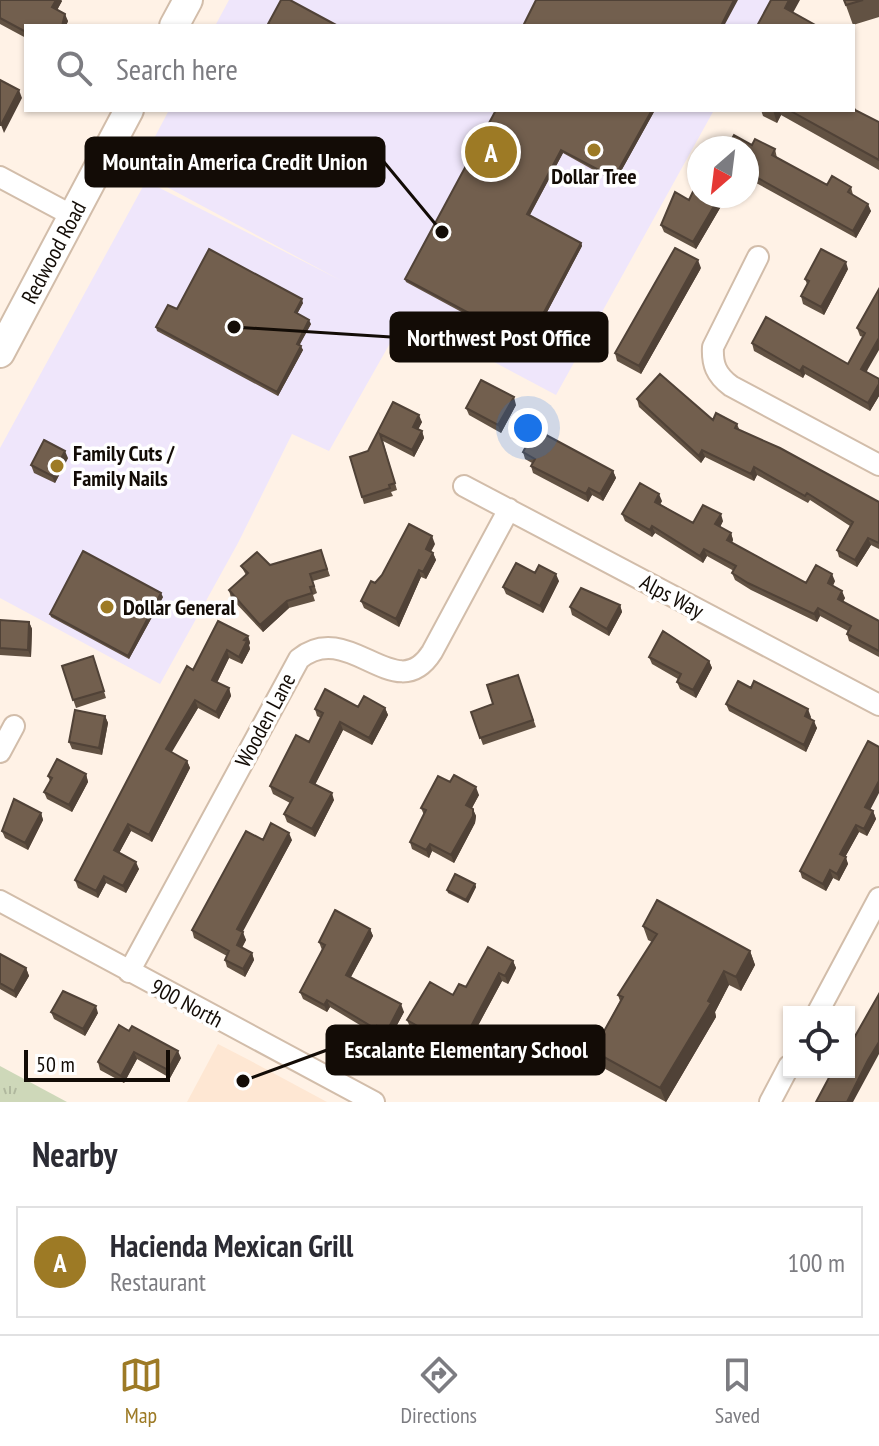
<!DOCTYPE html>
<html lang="en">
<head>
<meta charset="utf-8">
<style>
  :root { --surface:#fff; --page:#f2f2f3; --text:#2b2b33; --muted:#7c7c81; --line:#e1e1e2; --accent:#9d7a25 }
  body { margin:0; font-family:"PT Sans Narrow",sans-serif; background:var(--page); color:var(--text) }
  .controls { position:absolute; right:24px; bottom:24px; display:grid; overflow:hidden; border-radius:0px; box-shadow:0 2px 6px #0004 }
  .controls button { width:72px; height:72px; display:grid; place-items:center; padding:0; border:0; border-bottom:2px solid var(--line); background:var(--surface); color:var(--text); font:40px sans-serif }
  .compass { position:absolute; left:687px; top:136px; width:72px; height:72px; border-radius:50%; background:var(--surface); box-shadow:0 2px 6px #0004; rotate:208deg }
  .scale { position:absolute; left:24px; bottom:20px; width:146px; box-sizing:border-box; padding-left:8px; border:4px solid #130c06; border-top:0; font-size:22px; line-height:28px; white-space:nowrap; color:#130c06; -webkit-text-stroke:6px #fff; paint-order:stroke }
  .you { position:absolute; left:528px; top:428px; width:28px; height:28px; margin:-20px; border:6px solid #fff; border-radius:50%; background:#1a73e8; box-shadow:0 0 0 12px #1a73e833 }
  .badge { display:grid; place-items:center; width:52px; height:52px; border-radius:50%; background:var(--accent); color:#fff; font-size:26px; font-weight:700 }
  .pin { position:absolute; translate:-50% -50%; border:4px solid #fff; box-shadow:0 2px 8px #0006 }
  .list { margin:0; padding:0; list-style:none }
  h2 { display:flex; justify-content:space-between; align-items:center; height:104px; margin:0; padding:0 32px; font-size:34px }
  h2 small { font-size:26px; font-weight:400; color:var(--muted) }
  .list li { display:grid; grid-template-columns:52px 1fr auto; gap:24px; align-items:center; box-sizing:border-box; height:112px; margin:0 16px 16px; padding:0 16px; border:2px solid var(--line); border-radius:0px }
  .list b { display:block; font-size:30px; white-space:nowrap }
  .list p { margin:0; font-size:26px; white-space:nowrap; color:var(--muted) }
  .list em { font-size:26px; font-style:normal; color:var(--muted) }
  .icon { flex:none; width:44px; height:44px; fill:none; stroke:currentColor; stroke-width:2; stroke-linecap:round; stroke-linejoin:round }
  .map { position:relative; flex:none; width:879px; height:1102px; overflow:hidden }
  .search { position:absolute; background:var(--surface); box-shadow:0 2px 6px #0004; left:24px; right:24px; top:24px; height:88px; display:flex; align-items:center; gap:20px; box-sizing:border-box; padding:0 28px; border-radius:0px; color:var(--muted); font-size:30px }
  .sheet { height:232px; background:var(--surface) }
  nav { display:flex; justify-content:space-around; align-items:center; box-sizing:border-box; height:112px; border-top:2px solid var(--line); background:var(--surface); font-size:22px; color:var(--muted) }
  nav a { display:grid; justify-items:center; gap:4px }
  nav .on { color:var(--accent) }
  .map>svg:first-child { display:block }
  .commercial { fill:#efe6fb }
  .built { fill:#fee7d3 }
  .grass { fill:url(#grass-tufts) }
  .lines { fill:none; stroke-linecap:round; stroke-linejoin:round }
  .street-casing { stroke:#d2bdaa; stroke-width:24 }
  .secondary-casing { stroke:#d2bdaa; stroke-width:32 }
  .street { stroke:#fff; stroke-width:20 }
  .secondary { stroke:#fff; stroke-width:28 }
  .wall { fill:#625243 }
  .shaded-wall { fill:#504237 }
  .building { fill:#725f4e; stroke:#504237; stroke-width:2 }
  .poi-dot { fill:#9d7a25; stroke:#fff; stroke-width:3 }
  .labels { text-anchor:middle; stroke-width:7; stroke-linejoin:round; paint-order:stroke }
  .poi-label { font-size:22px; font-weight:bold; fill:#130c06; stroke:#fff; text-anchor:start }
  .street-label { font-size:22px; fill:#130c06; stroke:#fff }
  .leader { fill:none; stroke:#130c06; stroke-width:3 }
  .callout-dot { fill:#130c06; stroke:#fff; stroke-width:3 }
  .callout { fill:#130c06; stroke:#130c06; stroke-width:3 }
  .callout-label { font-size:24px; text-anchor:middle; font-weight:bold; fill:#fff }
</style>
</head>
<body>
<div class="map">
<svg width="879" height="1102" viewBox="0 0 879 1102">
  <defs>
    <pattern id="grass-tufts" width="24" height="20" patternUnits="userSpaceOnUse" patternTransform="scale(2)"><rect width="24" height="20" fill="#ced8b9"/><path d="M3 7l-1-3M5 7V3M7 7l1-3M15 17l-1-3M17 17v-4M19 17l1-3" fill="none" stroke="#b0b89e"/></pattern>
  </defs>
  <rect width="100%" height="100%" fill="#fff2e6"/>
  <path class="commercial" d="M229,0H771L758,26H215Z
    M169,110H714L556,395L406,315L329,451L292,434L238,543L160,684L0,598V448L146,181L342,281L137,171Z"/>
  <path class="built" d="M218,1044L249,1060L327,1102H187Z"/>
  <path class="grass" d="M0,1066L67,1102H0Z"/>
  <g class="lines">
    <defs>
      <path id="street" d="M0,177L73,216
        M758,257L713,347C712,364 716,375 731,386L879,465
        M464,486L879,705
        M0,752L14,726
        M0,901L374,1102
        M129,972L299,659C349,618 396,709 432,652L509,509
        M818,1012L879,898
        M770,1102L789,1066"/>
      <g id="secondary">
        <path d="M174,26L188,0"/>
        <path id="s1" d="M0,353L129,110"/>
      </g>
    </defs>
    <use href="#street" class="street-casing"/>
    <use href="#secondary" class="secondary-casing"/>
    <use href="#street" class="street"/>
    <use href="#secondary" class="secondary"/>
  </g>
  <path class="wall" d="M0,0H61L62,1L57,10L68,21L66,26H26V38L0,24Z
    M844,0H879V17L853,25Z
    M496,110H655L615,182L563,153L530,215L581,243L582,246L528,348L406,282L405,279Z
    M761,110H855L879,122V170L781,115L777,123L763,116Z
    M752,145L775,149L777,158L827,185L851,187L853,195L871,211L856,238L747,178V148Z
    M689,200L723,203L696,249L664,232L661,225Z
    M701,268L641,374L617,361L615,353Z
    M848,269L824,315L803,304L801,296L807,284L805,279Z
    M879,289L867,372L879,379V396L870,411L805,374L803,378L754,351L752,343L848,364L863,337L860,336L857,328Z
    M303,303L297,314L311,324L299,345L303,350L278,396L157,331L156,327L177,309Z
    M637,399L713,420L737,424L740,431L879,502V549L871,545L857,567L839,557L837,550L850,526L810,500L808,503L757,475L754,481L705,457L701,463L639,407Z
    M393,402L422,422L418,429L422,431L424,438L414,457L383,441L397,490L391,492L393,496L364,504L350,457L368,451Z
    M516,405L501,433L469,415L466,408Z
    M523,452L613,471L616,478L603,501L592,495L588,502L533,473L531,466L532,463L525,459Z
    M68,458L55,483L34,473L31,465Z
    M662,501L660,504L693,523L723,521L720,527L731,533L733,540L732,543L806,583L835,581L833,586L845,598L843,602L879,621V657L849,641L847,634L848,631L820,616L817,622L751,590L735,580L732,573L734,571L707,556L703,563L655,533L652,537L625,521L622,514Z
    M435,544L431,552L433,553L436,560L426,579L421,577L399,627L364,608L361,601L375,583Z
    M321,550L330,576L313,581L317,593L313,595L315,601L289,608L263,632L231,598L229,590L246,575L241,566L270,565Z
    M535,573L559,581L543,613L506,594L503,587Z
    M163,597L129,659L51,617L50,614Z
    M620,605L622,612L609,636L572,615L570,607Z
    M0,620L29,622L32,629L31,657L0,655Z
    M248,636L250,643L249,645L250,649L242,664L229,658L217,682L229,688L231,696L219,719L198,708L171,752L187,761L190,768L152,842L131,831L119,853L139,869L126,893L106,883L98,898L78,888L75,880L193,670Z
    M93,656L106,698L76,708L62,666Z
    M649,657L709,661L712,668L696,698L680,689L677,682L678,679L652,664Z
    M518,675L536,727L483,745L471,712L493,704Z
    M751,688L811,717L810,718L817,728L806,752L729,711L726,704Z
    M358,707L385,708L388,715L372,745L343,730L315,784L334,800L315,837L287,822L284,814L290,803L273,794L270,786L309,742L321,718L317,716L315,709Z
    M105,716L108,723L102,755L72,749L69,742Z
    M86,774L88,782L72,812L47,799L44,792L50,781L48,776Z
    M450,782L479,795L472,808L476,816L475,823L454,863L432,851L429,858L412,849L410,842L424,815L421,808Z
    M870,810L873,811L876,819L867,836L859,832L845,857L848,864L839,881L833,878L826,891L802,878L800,871Z
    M41,813L43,820L28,850L5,838L2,831Z
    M263,840H292L242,932L246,940L242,948L252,953L254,960L245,977L227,967L225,960L227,956L194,938L192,930Z
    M475,884L476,887L468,903L448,893L447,890Z
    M643,926L750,951L755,965L741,991L729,985L715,1012L716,1017L666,1102L598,1065L593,1051L620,1001L618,995L652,942L648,940Z
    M370,929L373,936L351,977L404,1012L390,1038L380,1033L378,1036L330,1007L327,1012L303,999L300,992L322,950L319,942Z
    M0,954L26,968L29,976L16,998L0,989Z
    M513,961L516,968L508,984L502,981L472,1037L477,1047L461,1071L429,1053L427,1046L431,1039L410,1027L407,1020Z
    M51,1012L98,1013L85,1036L54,1019Z
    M119,1025L181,1058L170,1078L137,1059L124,1083L100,1070L98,1062Z"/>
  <path class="shaded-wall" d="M56,0H61L62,1L55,14L52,7Z
    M734,0H738L724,26H721Z
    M789,0H800L789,20L785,8Z
    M65,14L68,21L66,26H62Z
    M19,90L22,98L4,133L1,125Z
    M652,110H655L615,182L614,178Z
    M773,110H779L781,115L777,123Z
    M561,150L563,153L528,218L527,214Z
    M720,196L723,203L696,249L693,242Z
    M868,204L871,211L856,238L853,231Z
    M581,243L582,246L528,348L527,344Z
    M698,260L701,268L641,374L639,366Z
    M846,262L848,269L824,315L821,307Z
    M302,299L303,303L296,316L295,312Z
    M309,320L311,324L298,348L297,344Z
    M879,338V350L864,376L861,369Z
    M301,346L303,350L278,396L277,392Z
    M803,366L805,374L803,378L800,371Z
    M879,384V396L870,411L868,403Z
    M514,397L516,405L501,433L498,425Z
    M419,415L422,422L416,434L413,427Z
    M422,431L424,438L414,457L412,450Z
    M702,450L705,457L701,463L699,456Z
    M65,451L68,458L55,483L52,476Z
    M754,467L757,475L754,481L751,474Z
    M613,471L616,478L603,501L600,494Z
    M589,488L592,495L588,502L586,494Z
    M659,494L662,501L658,509L655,502Z
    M721,514L723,521L718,531L715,524Z
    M652,526L655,533L652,537L650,530Z
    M731,533L733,540L729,547L727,540Z
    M432,536L435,544L428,556L426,549Z
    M868,538L871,545L857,567L855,560Z
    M704,549L707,556L703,563L700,556Z
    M433,553L436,560L426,579L423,572Z
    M419,570L421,577L399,627L396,619Z
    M556,574L559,581L543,613L540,606Z
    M832,574L835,581L830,590L828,583Z
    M842,591L845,598L840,606L838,599Z
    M161,593L163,597L129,659L128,656Z
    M287,601L289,608L263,632L260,625Z
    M620,605L622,612L609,636L607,629Z
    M818,608L820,616L817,622L814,614Z
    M29,622L32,629L31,657L28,650Z
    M248,636L250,643L249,645L250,649L242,664L239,657L244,640Z
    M227,650L229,658L215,687L212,680Z
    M709,661L712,668L696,698L693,690Z
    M229,688L231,696L219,719L216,712Z
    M195,700L198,708L169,757L166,749Z
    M385,708L388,715L372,745L369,738Z
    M808,709L811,717L808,723L805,716Z
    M105,716L108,723L102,755L99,748Z
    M814,721L817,728L806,752L804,745Z
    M340,722L343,730L313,789L310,782Z
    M187,761L190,768L152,842L149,835Z
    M86,774L88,782L72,812L69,805Z
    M879,781V793L868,814L865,807Z
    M476,787L479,795L469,813L466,805Z
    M332,793L334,800L315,837L312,829Z
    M473,809L476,816L475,823L454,863L451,855Z
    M873,811L876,819L867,836L864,829Z
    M41,813L43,820L28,850L25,843Z
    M128,824L131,831L117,857L114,850Z
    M856,825L859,832L843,861L840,854Z
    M289,833L292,840L240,937L237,929Z
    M430,844L432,851L429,858L426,850Z
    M846,857L848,864L839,881L837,874Z
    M136,862L139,869L126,893L123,886Z
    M830,870L833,878L826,891L823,884Z
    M104,876L106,883L98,898L96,891Z
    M475,884L476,887L468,903L466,900Z
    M370,929L373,936L348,982L346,975Z
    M243,932L246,940L239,952L237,945Z
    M750,951L755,965L741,991L736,977Z
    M252,953L254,960L245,977L243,969Z
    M513,961L516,968L508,984L505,976Z
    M26,968L29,976L16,998L14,991Z
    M724,971L729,985L715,1012L716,1017L666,1102L660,1088Z
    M499,973L502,981L469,1042L467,1034Z
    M327,1000L330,1007L327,1012L324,1005Z
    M401,1004L404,1012L390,1038L387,1031Z
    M96,1006L98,1013L85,1036L83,1029Z
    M475,1040L477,1047L461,1071L459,1063Z
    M879,1042V1054L853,1102H847L868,1060Z
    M178,1051L181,1058L170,1078L168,1070Z
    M134,1052L137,1059L124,1083L121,1076Z"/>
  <path class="building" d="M0,0H56L52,7L65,14L62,26H26V32L0,18Z
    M281,0H290L338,26H273L268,24Z
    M536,0H734L721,26H523Z
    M771,0H789L785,8L817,26H757Z
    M844,0H863L846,5Z
    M0,80L19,90L1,125H0Z
    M853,106L855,110L879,122V160L789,110H853Z
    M496,110H652L614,178L561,150L527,214L581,243L527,344L405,279Z
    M734,135L752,145L755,139L775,149L772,155L827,185L832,176L851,187L848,192L868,204L853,231L747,172V148H727Z
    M697,183L699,184V196H720L693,242L661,225L675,192L689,200Z
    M675,248L698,260L639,366L615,353Z
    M209,249L302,299L295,312L309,320L297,344L301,346L277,392L156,327L168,305L177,309Z
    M821,249L846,262L821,307L801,296L809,281L805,279Z
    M879,289V338L861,369L879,379V384L868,403L803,366L800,371L752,343L766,317L848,364L865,333L857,328Z
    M660,374L713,420L716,413L737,424L735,428L780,448L879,502V543L868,538L855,560L837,550L853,522L807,493L805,496L754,467L751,474L702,450L699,456L637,399Z
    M481,380L514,397L498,425L466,408Z
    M393,402L419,415L413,427L422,431L412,450L380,434L395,483L389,485L390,488L362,497L350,457L368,451Z
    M535,429L613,471L600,494L589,488L586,494L531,466L535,459L523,452Z
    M44,440L65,451L52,476L31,465Z
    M640,483L659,494L655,502L693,523L703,505L721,514L715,524L731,533L727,540L806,583L816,565L832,574L828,583L842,591L838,599L879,621V651L847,634L851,626L818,608L814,614L748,583L732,573L736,566L704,549L700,556L652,526L650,530L622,514Z
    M409,524L432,536L426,549L433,553L423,572L419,570L396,619L361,601L371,581L375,583L382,575Z
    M321,550L327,569L310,574L314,586L310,587L312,593L287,601L260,625L229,590L248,573L241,566L257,552L270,565Z
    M83,551L161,593L128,656L50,614Z
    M516,563L535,573L539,565L556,574L540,606L503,587Z
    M581,588L620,605L607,629L570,607Z
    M0,620L29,622L28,650L0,648Z
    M218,621L248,636L244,640L247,641L239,657L227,650L212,680L229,688L216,712L195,700L166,749L187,761L149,835L128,824L114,850L136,862L123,886L104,876L96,891L75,880L187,666L193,670Z
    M663,631L709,661L693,690L677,682L681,674L649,657Z
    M93,656L104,691L73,700L62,666Z
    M518,675L533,720L480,738L471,712L493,704L487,685Z
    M738,681L751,688L754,681L808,709L805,716L814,721L804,745L726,704Z
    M325,689L358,707L364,696L385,708L369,738L340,722L310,782L332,793L312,829L284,814L293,798L270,786L296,735L309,742L323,713L315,709Z
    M75,710L105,716L99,748L69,742Z
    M868,741L879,747V781L865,807L873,811L864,829L856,825L840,854L846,857L837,874L830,870L823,884L800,871Z
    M57,759L86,774L69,805L44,792L52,778L48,776Z
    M454,775L476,787L466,805L473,809V816L451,855L430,844L426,850L410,842L426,810L421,808L438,776L450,782Z
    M14,799L41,813L25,843L2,831Z
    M271,823L289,833L237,929L243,932L237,945L252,953L243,969L225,960L229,951L192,930L246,831L263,840Z
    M455,874L475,884L466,900L447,890Z
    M657,900L750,951L736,977L724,971L708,1001L711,1003L660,1088L593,1051L623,997L618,995L657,934L643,926Z
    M335,910L370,929L346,975L401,1004L387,1031L377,1026L376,1029L327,1000L324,1005L300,992L325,945L319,942Z
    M488,947L513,961L505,976L499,973L467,1034L475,1040L459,1063L427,1046L433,1035L407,1020L430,982L453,995L459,984L466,987Z
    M0,954L26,968L14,991L0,983Z
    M63,991L96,1006L83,1029L51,1012Z
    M879,994V1042L868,1060L847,1102H816L832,1072H849V1044L850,1045Z
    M119,1025L129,1031L132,1026L178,1051L168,1070L134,1052L121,1076L98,1062Z"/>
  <g class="poi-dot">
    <circle cx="594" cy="150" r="8"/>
    <circle cx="57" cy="466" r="8"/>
    <circle cx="107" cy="607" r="8"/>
  </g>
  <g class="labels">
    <g class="poi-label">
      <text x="594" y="184" text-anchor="middle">Dollar Tree</text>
      <text x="73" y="461">Family Cuts /<tspan x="73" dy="25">Family Nails</tspan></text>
      <text x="123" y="615">Dollar General</text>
    </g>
    <g class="street-label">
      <text dy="8" stroke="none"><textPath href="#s1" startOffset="114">Redwood Road</textPath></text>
      <text transform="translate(672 596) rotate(28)" y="8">Alps Way</text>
      <text transform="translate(265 720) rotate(-62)" y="8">Wooden Lane</text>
      <text transform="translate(187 1003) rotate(28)" y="8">900 North</text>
    </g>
  </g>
  <path class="leader" d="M442 232L384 162M234 327L391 337M243 1081L327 1050"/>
  <g class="callout-dot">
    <circle cx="442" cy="232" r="8"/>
    <circle cx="234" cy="327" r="8"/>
    <circle cx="243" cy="1081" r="8"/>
  </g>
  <g class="callout">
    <rect x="86" y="138" width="298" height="48" rx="8"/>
    <rect x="391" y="313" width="216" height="48" rx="8"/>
    <rect x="327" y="1026" width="277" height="48" rx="8"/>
  </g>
  <g class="callout-label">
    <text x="235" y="170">Mountain America Credit Union</text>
    <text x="499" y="346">Northwest Post Office</text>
    <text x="466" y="1058">Escalante Elementary School</text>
  </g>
</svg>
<div class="controls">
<button><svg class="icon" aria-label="locate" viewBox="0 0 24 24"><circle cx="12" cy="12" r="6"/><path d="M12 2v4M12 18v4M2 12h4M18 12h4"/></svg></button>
</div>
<svg class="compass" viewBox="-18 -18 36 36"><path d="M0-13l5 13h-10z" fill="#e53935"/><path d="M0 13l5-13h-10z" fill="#7c7c81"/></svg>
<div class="scale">50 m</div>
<div class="you"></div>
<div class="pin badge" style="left:491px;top:152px">A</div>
<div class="search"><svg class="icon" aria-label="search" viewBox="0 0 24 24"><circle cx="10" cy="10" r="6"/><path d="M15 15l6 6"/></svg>Search here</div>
</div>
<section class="sheet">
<h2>Nearby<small></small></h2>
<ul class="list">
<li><span class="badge">A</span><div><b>Hacienda Mexican Grill</b><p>Restaurant</p></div><em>100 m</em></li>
</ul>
</section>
<nav>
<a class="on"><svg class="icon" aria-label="map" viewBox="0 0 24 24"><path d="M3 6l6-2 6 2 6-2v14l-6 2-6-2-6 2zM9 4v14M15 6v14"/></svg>Map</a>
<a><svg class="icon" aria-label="directions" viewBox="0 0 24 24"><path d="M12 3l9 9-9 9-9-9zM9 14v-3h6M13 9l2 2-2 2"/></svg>Directions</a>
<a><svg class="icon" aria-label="saved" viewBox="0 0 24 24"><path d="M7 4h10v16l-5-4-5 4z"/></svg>Saved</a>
</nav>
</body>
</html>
